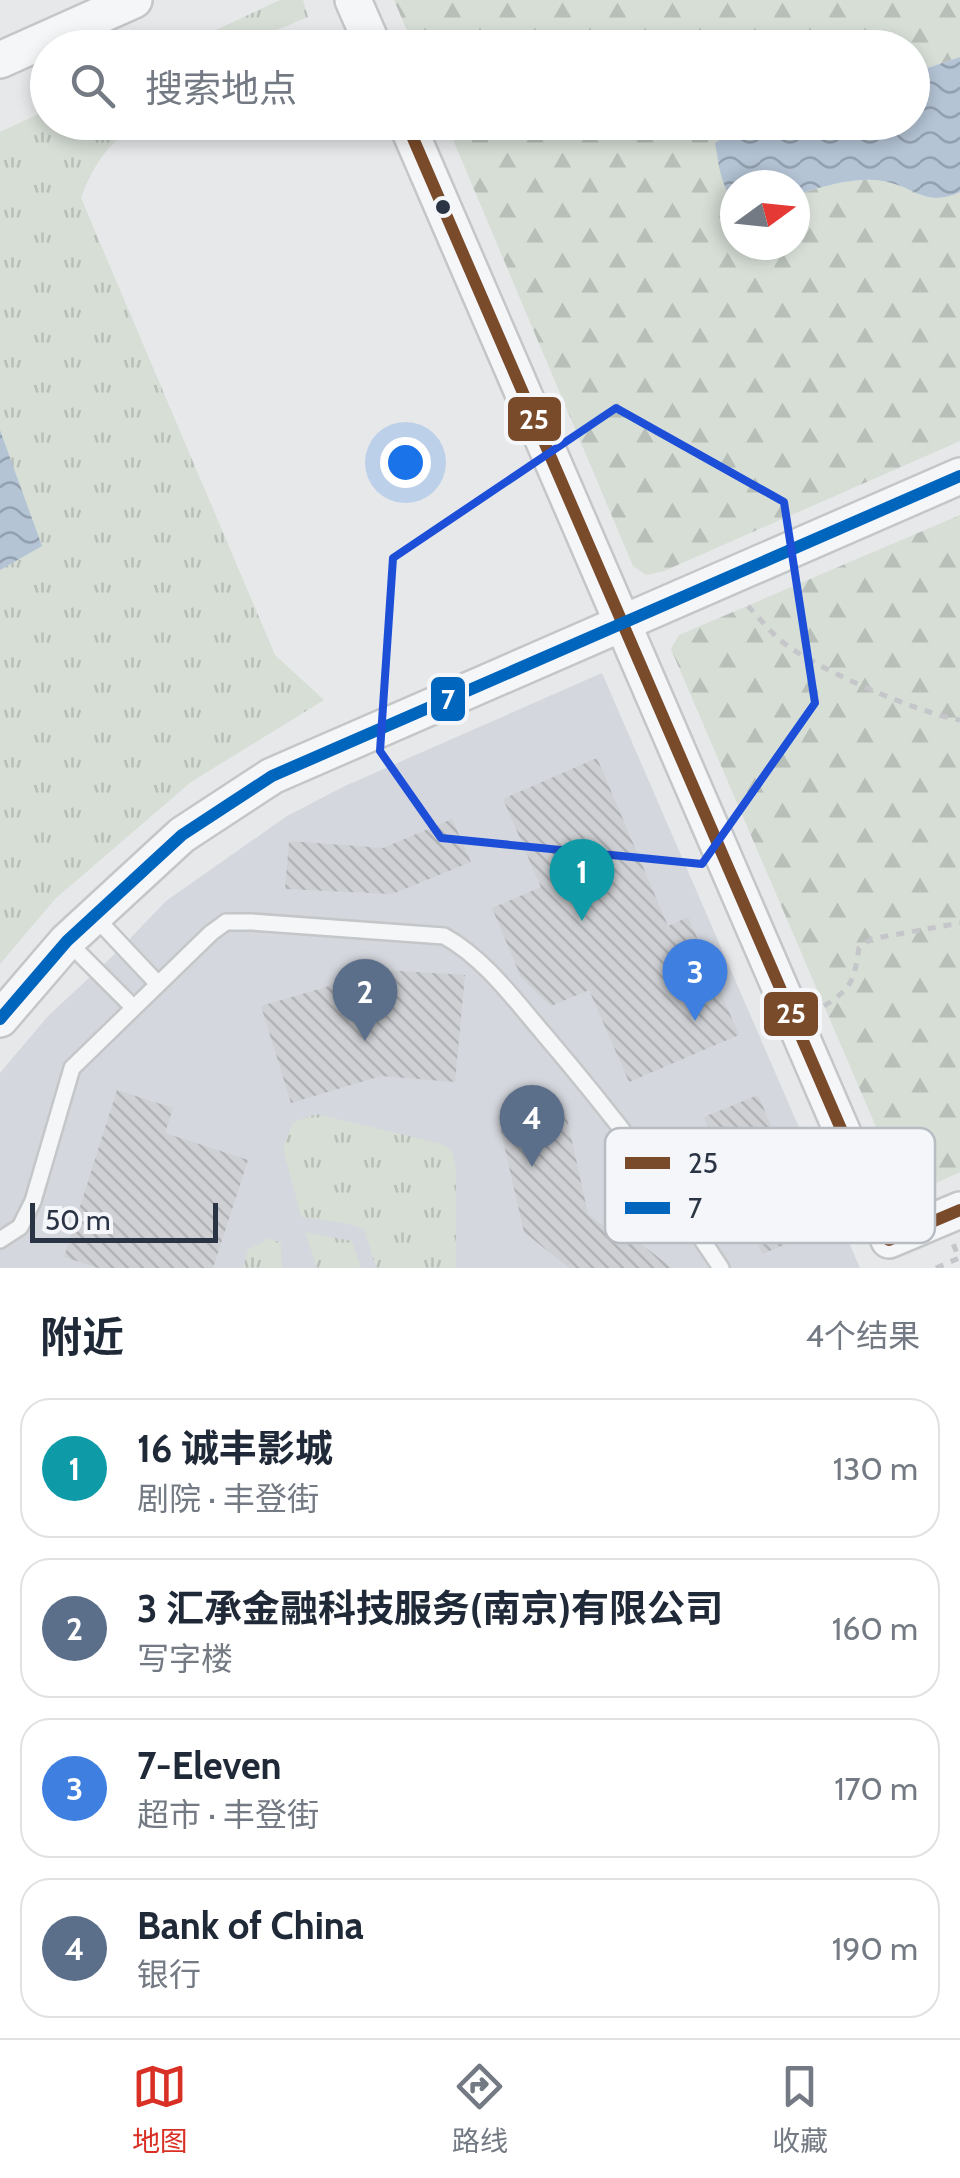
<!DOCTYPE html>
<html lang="zh">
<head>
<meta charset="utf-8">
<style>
  :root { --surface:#fff; --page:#f6f6f7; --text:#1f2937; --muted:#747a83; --line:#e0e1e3; --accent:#d93025 }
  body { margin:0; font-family:Cabin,"Noto Sans SC",sans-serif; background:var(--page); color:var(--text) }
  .compass { position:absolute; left:720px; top:170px; width:90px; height:90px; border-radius:50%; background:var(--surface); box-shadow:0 5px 15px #0003; rotate:75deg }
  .scale { position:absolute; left:30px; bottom:25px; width:188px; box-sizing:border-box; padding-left:10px; border:5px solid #2b3445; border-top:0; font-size:28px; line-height:35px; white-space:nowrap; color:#2b3445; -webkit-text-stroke:8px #f4f6f9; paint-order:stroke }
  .you { position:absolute; left:405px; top:462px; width:35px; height:35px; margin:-25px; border:8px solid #fff; border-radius:50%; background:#1a73e8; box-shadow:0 0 0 15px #1a73e833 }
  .badge { display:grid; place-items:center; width:65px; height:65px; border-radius:50%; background:var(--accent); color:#fff; font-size:32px; font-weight:700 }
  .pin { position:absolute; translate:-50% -82px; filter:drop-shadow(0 2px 5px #0008) }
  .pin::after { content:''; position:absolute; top:52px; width:35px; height:30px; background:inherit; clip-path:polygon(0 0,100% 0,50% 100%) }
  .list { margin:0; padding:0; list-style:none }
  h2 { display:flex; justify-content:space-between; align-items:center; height:130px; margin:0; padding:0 40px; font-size:42px }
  h2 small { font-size:32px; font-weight:400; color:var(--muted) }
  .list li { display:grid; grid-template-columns:65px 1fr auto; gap:30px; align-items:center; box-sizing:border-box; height:140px; margin:0 20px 20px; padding:0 20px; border:2px solid var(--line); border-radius:30px }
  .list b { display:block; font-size:38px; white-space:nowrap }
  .list p { margin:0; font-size:32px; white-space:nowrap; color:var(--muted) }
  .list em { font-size:32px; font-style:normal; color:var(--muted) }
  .icon { flex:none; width:55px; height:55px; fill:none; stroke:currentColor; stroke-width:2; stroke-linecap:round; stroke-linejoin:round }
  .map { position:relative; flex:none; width:960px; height:1268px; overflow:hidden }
  .search { position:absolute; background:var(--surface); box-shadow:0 5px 15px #0003; left:30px; right:30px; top:30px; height:110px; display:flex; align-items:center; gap:25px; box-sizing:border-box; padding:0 35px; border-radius:55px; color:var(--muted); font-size:38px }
  .sheet { height:770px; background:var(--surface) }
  nav { display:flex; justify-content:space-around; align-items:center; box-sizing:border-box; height:140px; border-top:2px solid var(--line); background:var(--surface); font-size:28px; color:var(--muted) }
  nav a { display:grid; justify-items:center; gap:5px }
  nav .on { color:var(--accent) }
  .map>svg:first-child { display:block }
  .built { fill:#d4d7dd }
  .grass { fill:url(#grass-tufts) }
  .forest { fill:url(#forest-firs) }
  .water { fill:url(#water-waves) }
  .building { fill:url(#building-back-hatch) }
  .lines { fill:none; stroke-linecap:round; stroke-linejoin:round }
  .service-casing { stroke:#c4c6c8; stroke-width:20 }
  .tertiary-casing { stroke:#c4c6c8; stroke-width:40 }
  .path { stroke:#c5c6ca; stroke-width:5; stroke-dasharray:8 8; stroke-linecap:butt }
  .service { stroke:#f5f6f7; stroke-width:15 }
  .tertiary { stroke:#f5f6f7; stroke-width:35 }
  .bus-1-casing { stroke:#f4f6f9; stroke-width:20 }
  .bus-2-casing { stroke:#f4f6f9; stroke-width:20 }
  .bus-1 { stroke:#7a4b2a; stroke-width:12 }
  .bus-2 { stroke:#0065bd; stroke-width:12 }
  .marked { fill:none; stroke:#1d4ed8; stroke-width:8; stroke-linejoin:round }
  .bus-dot { fill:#2b3445; stroke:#f4f6f9; stroke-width:4 }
  .key { fill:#f4f6f9; stroke:#b8bcc3; stroke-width:2.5 }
  .key-label { font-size:28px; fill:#2b3445 }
  .line-badge { stroke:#f4f6f9; stroke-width:4 }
  .badge-label { font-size:28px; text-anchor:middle; font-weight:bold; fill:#fff }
</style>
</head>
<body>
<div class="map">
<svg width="960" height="1268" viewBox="0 0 960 1268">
  <defs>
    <pattern id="grass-tufts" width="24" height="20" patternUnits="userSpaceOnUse" patternTransform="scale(2.5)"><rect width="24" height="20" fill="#d6ded6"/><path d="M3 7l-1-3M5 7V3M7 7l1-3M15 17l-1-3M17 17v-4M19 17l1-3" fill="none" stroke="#b8bfb9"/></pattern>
    <pattern id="forest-firs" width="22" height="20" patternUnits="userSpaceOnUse" patternTransform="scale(2.5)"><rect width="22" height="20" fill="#d6ded6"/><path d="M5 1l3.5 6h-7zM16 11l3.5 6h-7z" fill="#b8bfb9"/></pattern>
    <pattern id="water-waves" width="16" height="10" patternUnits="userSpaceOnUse" patternTransform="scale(2.5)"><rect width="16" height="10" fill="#b4c4d5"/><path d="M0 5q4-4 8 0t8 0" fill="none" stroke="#93a0af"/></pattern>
    <pattern id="building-back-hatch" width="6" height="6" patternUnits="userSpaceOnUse" patternTransform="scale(2.5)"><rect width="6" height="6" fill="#ced0d3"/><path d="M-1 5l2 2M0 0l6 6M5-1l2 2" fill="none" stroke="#b1b3b6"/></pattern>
  </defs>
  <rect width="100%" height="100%" fill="#e6e8ea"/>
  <path class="built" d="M602,673L860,1268H0V1073L48,1016L118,951L166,901L287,816L345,786Z"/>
  <path class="grass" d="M280,0H303L308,17L236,47H180Z
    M47,110L48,122L146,123C139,127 130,130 124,135C102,150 90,174 81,198L275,655L324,700L191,782L55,899L0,964V132Z
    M317,1114L442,1144L452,1151L456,1167V1268H376L364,1229L345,1223L301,1217L283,1148L293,1122Z
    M305,1232L352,1241L361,1268H317Z
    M269,1238L281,1243L282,1268H243L248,1250Z"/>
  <path class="forest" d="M394,0H960V57L913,73L912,48L414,47Z
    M446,123H763L736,130L730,199L735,201V245H795V195C822,187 854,176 883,181C916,187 925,208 960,192V441L664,571L646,575L633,566Z
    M960,515V1172L921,1190L904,1192L671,649L679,635Z"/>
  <path class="water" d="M960,57V192C925,208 916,187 883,181C854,176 822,187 795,195V185H735V201C720,186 719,164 715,143L736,130L763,123L912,122L913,73Z
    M0,430L42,546L0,570V429Z"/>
  <path class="building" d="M597,758L668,926L688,917L739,1035L629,1082L589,990L551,1006L521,977L492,908L541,887L503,799Z
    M452,819L471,862L392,894L285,889L289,841L383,848Z
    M384,970L465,975L455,1082L381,1076L291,1103L261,1006Z
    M117,1090L173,1108L165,1133L248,1160L213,1268H98L64,1257Z
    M758,1095L816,1232L762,1254L704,1117Z
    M565,1109L588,1214L627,1244L632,1237L672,1268H569L524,1232L499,1123Z"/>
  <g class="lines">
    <defs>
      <path id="service" d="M95,917L157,983
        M67,941L133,1007
        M0,1240L20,1227L33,1201L72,1068L211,933L226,922H252L444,936C484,958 513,998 543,1033C607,1108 667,1185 721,1268"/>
      <path id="tertiary" d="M353,0L374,48
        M0,60L134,0
        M406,122L889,1240L960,1210
        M0,1019L67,941L182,835L272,776L960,476"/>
    </defs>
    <use href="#service" class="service-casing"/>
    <use href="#tertiary" class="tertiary-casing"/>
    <path class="path" d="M748,606C758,617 769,630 780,640C813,668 918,713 960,720
      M824,1006C852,988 854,981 859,948L871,939L960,923
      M936,1268L959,1258L952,1241"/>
    <use href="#service" class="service"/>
    <use href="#tertiary" class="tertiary"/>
    <defs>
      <path id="bus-1" d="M406,122L889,1240L960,1210"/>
      <path id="bus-2" d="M0,1019L67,941L182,835L272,776L960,476"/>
    </defs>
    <use href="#bus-1" class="bus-1-casing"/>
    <use href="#bus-2" class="bus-2-casing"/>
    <use href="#bus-1" class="bus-1"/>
    <use href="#bus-2" class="bus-2"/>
  </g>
  <path class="marked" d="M616,408L784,502L815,703L702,864L441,838L380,751L393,558Z"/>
  <circle class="bus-dot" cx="443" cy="207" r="9"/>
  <rect x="605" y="1128" width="330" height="115" rx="15" class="key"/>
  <rect x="625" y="1157" width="45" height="12" fill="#7a4b2a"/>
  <rect x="625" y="1202" width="45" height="12" fill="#0065bd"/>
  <g class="key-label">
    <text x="688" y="1173">25</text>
    <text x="688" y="1218">7</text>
  </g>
  <g class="line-badge">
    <rect x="506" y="395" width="57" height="48" rx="10" fill="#7a4b2a"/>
    <rect x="429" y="675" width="38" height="48" rx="10" fill="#0065bd"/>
    <rect x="762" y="990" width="58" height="48" rx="10" fill="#7a4b2a"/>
  </g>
  <g class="badge-label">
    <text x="534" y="429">25</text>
    <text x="448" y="709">7</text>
    <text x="791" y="1023">25</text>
  </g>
</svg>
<svg class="compass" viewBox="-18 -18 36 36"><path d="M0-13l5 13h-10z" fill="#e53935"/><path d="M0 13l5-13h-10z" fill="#747a83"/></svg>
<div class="scale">50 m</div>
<div class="you"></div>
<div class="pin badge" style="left:582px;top:921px;background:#0f9aa8">1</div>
<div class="pin badge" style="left:365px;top:1041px;background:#5c6f8a">2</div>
<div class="pin badge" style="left:695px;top:1021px;background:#3f7fe0">3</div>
<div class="pin badge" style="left:532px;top:1167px;background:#5c6f8a">4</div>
<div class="search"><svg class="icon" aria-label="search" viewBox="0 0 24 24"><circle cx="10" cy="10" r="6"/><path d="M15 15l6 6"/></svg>搜索地点</div>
</div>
<section class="sheet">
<h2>附近<small>4个结果</small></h2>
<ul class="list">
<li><span class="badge" style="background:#0f9aa8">1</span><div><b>16 诚丰影城</b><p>剧院 · 丰登街</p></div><em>130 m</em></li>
<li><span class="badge" style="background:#5c6f8a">2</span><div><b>3 汇承金融科技服务(南京)有限公司</b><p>写字楼</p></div><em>160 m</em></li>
<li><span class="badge" style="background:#3f7fe0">3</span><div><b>7-Eleven</b><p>超市 · 丰登街</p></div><em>170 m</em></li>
<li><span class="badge" style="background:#5c6f8a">4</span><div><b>Bank of China</b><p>银行</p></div><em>190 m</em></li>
</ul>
</section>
<nav>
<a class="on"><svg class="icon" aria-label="map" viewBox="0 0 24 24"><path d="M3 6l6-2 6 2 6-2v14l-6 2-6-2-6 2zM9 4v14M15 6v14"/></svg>地图</a>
<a><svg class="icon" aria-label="directions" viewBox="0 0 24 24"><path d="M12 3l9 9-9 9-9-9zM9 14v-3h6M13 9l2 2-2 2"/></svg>路线</a>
<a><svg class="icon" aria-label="saved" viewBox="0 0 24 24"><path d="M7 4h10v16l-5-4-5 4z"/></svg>收藏</a>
</nav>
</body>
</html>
